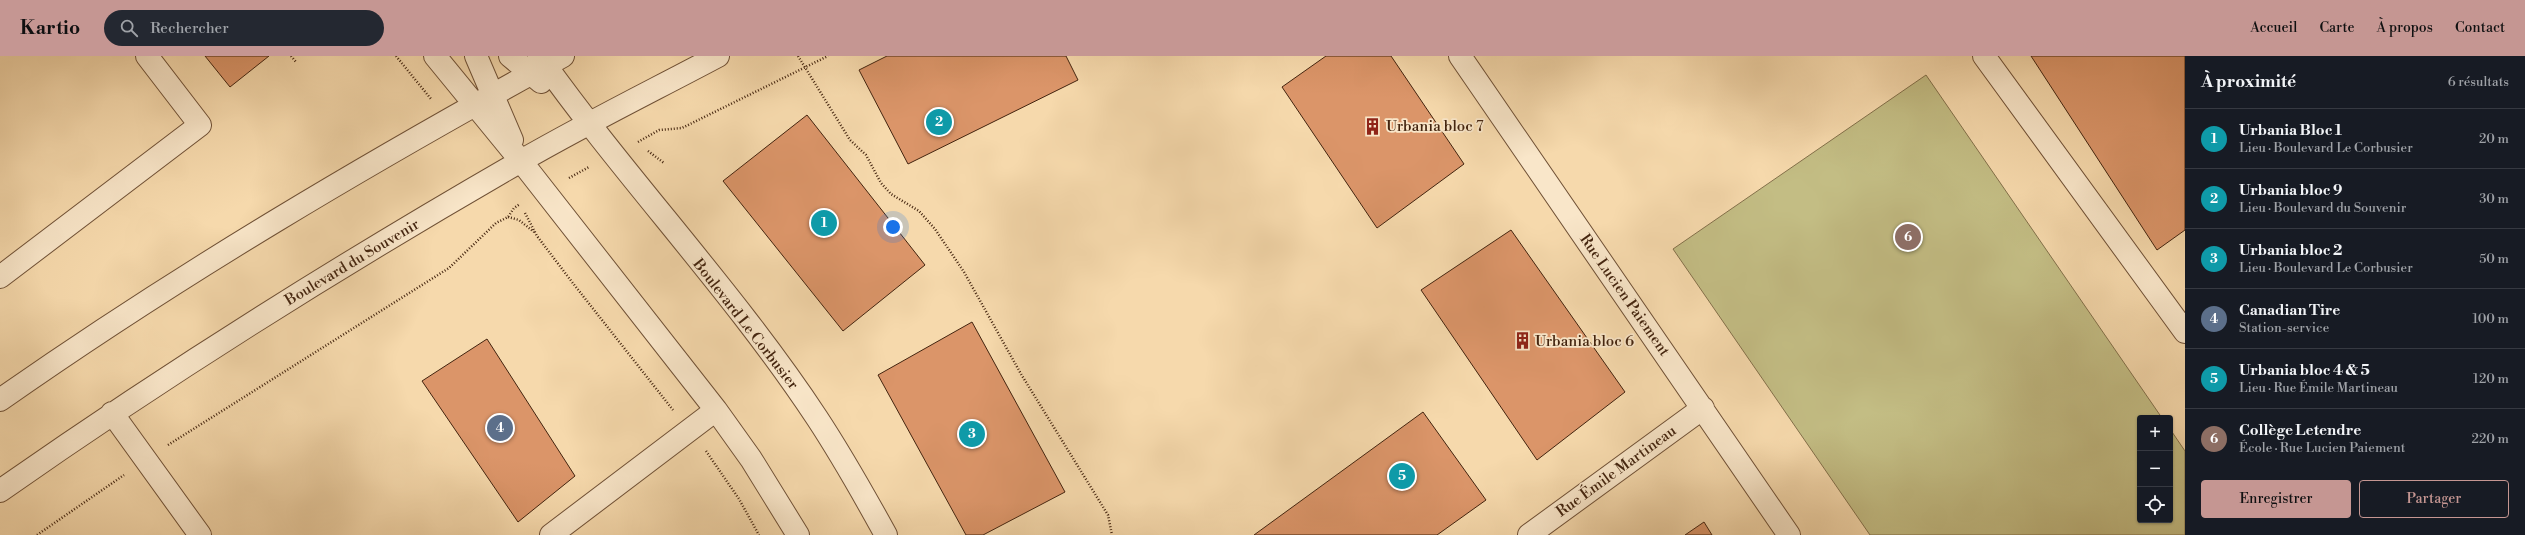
<!DOCTYPE html>
<html lang="fr">
<head>
<meta charset="utf-8">
<style>
  :root { --surface:#171b24; --page:#242831; --text:#f1f3f6; --muted:#9ea1a6; --line:#363941; --accent:#c59692 }
  body { margin:0; font-family:"Libre Bodoni",serif; background:var(--page); color:var(--text) }
  .controls { position:absolute; right:12px; bottom:12px; display:grid; overflow:hidden; border-radius:4px; box-shadow:0 1px 3px #0004 }
  .controls button { width:36px; height:36px; display:grid; place-items:center; padding:0; border:0; border-bottom:1px solid var(--line); background:var(--surface); color:var(--text); font:20px sans-serif }
  .you { position:absolute; left:893px; top:171px; width:14px; height:14px; margin:-10px; border:3px solid #fff; border-radius:50%; background:#1a73e8; box-shadow:0 0 0 6px #1a73e833 }
  .badge { display:grid; place-items:center; width:26px; height:26px; border-radius:50%; background:var(--accent); color:#fff; font-size:13px; font-weight:700 }
  .pin { position:absolute; translate:-50% -50%; border:2px solid #fff; box-shadow:0 1px 4px #0006 }
  .list { margin:0; padding:0; list-style:none }
  h2 { display:flex; justify-content:space-between; align-items:center; height:52px; margin:0; padding:0 16px; font-size:17px }
  h2 small { font-size:13px; font-weight:400; color:var(--muted) }
  .list li { display:grid; grid-template-columns:26px 1fr auto; gap:12px; align-items:center; box-sizing:border-box; height:60px; padding:0 16px; border-top:1px solid var(--line) }
  .list b { display:block; font-size:15px; white-space:nowrap }
  .list p { margin:0; font-size:13px; white-space:nowrap; color:var(--muted) }
  .list em { font-size:13px; font-style:normal; color:var(--muted) }
  .actions { display:flex; gap:8px; padding:12px 16px }
  .actions a { flex:1; padding:9px 0; border:1px solid var(--accent); border-radius:4px; text-align:center; font-size:14px; color:var(--accent) }
  .actions .main { background:var(--accent); color:#111 }
  .icon { flex:none; width:22px; height:22px; fill:none; stroke:currentColor; stroke-width:2; stroke-linecap:round; stroke-linejoin:round }
  .map { position:relative; flex:none; width:2185px; height:479px; overflow:hidden }
  header { display:flex; align-items:center; gap:24px; box-sizing:border-box; height:56px; padding:0 20px; background:var(--accent); color:#111 }
  header strong { font-size:19px }
  nav { display:flex; gap:22px; margin-inline-start:auto; font-size:14px }
  .search { width:280px; height:36px; background:var(--page); display:flex; align-items:center; gap:10px; box-sizing:border-box; padding:0 14px; border-radius:22px; color:var(--muted); font-size:15px }
  main { display:flex }
  aside { flex:1; background:var(--surface) }
  .map>svg:first-child { display:block }
  .green { fill:#c3bd84; stroke:#83704a }
  .building { fill:#db9569; stroke:#43240f }
  .lines { fill:none; stroke-linecap:round; stroke-linejoin:round }
  .minor-casing { stroke:#705136; stroke-width:24 }
  .path { stroke:#43240f; stroke-width:2.5; stroke-dasharray:1 2; stroke-linecap:butt }
  .minor { stroke:#f9e6c9; stroke-width:22 }
  .labels { text-anchor:middle; stroke-width:3.5; stroke-linejoin:round; paint-order:stroke }
  .poi-label { font-size:15px; fill:#43240f; stroke:#f9e6c9; text-anchor:start }
  .street-label { font-size:15px; fill:#43240f; stroke:#f9e6c9 }
</style>
</head>
<body>
<header>
<strong>Kartio</strong>
<div class="search"><svg class="icon" aria-label="search" viewBox="0 0 24 24"><circle cx="10" cy="10" r="6"/><path d="M15 15l6 6"/></svg>Rechercher</div>
<nav><a>Accueil</a><a>Carte</a><a>À propos</a><a>Contact</a></nav>
</header>
<main>
<div class="map">
<svg width="2185" height="479" viewBox="0 0 2185 479">
  <rect width="100%" height="100%" fill="#f6d9ac"/>
  <filter id="stains"><feTurbulence type="fractalNoise" baseFrequency=".005" numOctaves="4"/><feColorMatrix values="0 0 0 0 .2 0 0 0 0 .09 0 0 0 0 .02 0 0 0 .5 -.17"/></filter>
  <radialGradient id="worn" r=".72"><stop offset=".6" stop-color="#630" stop-opacity="0"/><stop offset="1" stop-color="#630" stop-opacity=".3"/></radialGradient>
  <path class="green" d="M1926,19L2162,362H2140V464H2170V373L2185,395V479H1870L1673,193Z"/>
  <path class="building" d="M205,0H269L230,31Z
    M887,0H1066L1078,24L908,108L859,14Z
    M1326,0H1391L1464,108L1377,172L1282,31Z
    M2031,0H2185V174L2157,194Z
    M807,59L925,209L843,275L723,125Z
    M1511,174L1625,336L1537,404L1421,234Z
    M972,266L1065,436L983,479H966L878,319Z
    M487,283L575,420L518,466L422,325Z
    M1423,356L1486,444L1437,479H1254Z
    M1704,466L1712,479H1685Z"/>
  <g class="lines">
    <defs>
      <path id="minor" d="M435,0L521,105L716,354L751,403L798,479
        M476,0L512,84
        M510,0L541,26
        M539,0C627,124 733,235 817,362C842,400 864,439 886,479
        M1460,0L1789,479
        M1984,0L2185,276
        M0,221L200,69L147,0
        M0,344C181,217 370,106 563,0
        M112,357L200,479
        M0,435C168,317 342,208 521,105C585,68 652,35 718,0
        M551,479L716,354
        M1529,479L1703,352"/>
    </defs>
    <use href="#minor" class="minor-casing"/>
    <path class="path" d="M291,0L296,6
      M396,0L431,43
      M798,0L850,84L866,99L881,127L891,138L919,155L935,173L964,216L1021,318L1108,459L1112,479
      M638,86L659,74L682,72L828,0
      M648,95L664,107
      M569,122L589,111
      M525,157L537,180L572,226L673,354
      M508,161L519,164L534,176
      M168,389L449,212L496,167L508,161L514,152L520,148
      M706,395L739,443L759,479
      M37,479L124,419"/>
    <use href="#minor" class="minor"/>
  </g>
  <defs>
    <symbol id="building-bare" viewBox="-9 -9 18 18"><path d="M-4-6H4V6H1V3H-1V6H-4ZM-2.5-4.3h1.7v1.8h-1.7ZM.8-4.3h1.7v1.8H.8ZM-2.5-1h1.7V.8h-1.7ZM.8-1h1.7V.8H.8Z" fill="#8f2418" stroke="#f9e6c9" stroke-width="2.5" paint-order="stroke"/></symbol>
  </defs>
  <g fill-rule="evenodd">
    <use href="#building-bare" x="1360" y="58" width="25" height="25"/>
    <use href="#building-bare" x="1510" y="272" width="25" height="25"/>
  </g>
  <g class="labels">
    <g class="poi-label">
      <text x="1386" y="75">Urbania bloc 7</text>
      <text x="1535" y="290">Urbania bloc 6</text>
    </g>
    <g class="street-label">
      <text transform="translate(352 206) rotate(-31)" y="5">Boulevard du Souvenir</text>
      <text transform="translate(1625 239) rotate(55)" y="5">Rue Lucien Paiement</text>
      <text transform="translate(746 268) rotate(52)" y="5">Boulevard Le Corbusier</text>
      <text transform="translate(1616 415) rotate(-36)" y="5">Rue Émile Martineau</text>
    </g>
  </g>
  <rect width="100%" height="100%" filter="url(#stains)"/>
  <rect width="100%" height="100%" fill="url(#worn)"/>
</svg>
<div class="controls">
<button>+</button>
<button>−</button>
<button><svg class="icon" aria-label="locate" viewBox="0 0 24 24"><circle cx="12" cy="12" r="6"/><path d="M12 2v4M12 18v4M2 12h4M18 12h4"/></svg></button>
</div>
<div class="you"></div>
<div class="pin badge" style="left:824px;top:167px;background:#0f9aa8">1</div>
<div class="pin badge" style="left:939px;top:66px;background:#0f9aa8">2</div>
<div class="pin badge" style="left:972px;top:378px;background:#0f9aa8">3</div>
<div class="pin badge" style="left:500px;top:372px;background:#5c6f8a">4</div>
<div class="pin badge" style="left:1402px;top:420px;background:#0f9aa8">5</div>
<div class="pin badge" style="left:1908px;top:181px;background:#8d6e63">6</div>
</div>
<aside>
<h2>À proximité<small>6 résultats</small></h2>
<ul class="list">
<li><span class="badge" style="background:#0f9aa8">1</span><div><b>Urbania Bloc 1</b><p>Lieu · Boulevard Le Corbusier</p></div><em>20 m</em></li>
<li><span class="badge" style="background:#0f9aa8">2</span><div><b>Urbania bloc 9</b><p>Lieu · Boulevard du Souvenir</p></div><em>30 m</em></li>
<li><span class="badge" style="background:#0f9aa8">3</span><div><b>Urbania bloc 2</b><p>Lieu · Boulevard Le Corbusier</p></div><em>50 m</em></li>
<li><span class="badge" style="background:#5c6f8a">4</span><div><b>Canadian Tire</b><p>Station-service</p></div><em>100 m</em></li>
<li><span class="badge" style="background:#0f9aa8">5</span><div><b>Urbania bloc 4 &amp; 5</b><p>Lieu · Rue Émile Martineau</p></div><em>120 m</em></li>
<li><span class="badge" style="background:#8d6e63">6</span><div><b>Collège Letendre</b><p>École · Rue Lucien Paiement</p></div><em>220 m</em></li>
</ul>
<div class="actions"><a class="main">Enregistrer</a><a>Partager</a></div>
</aside>
</main>
</body>
</html>
